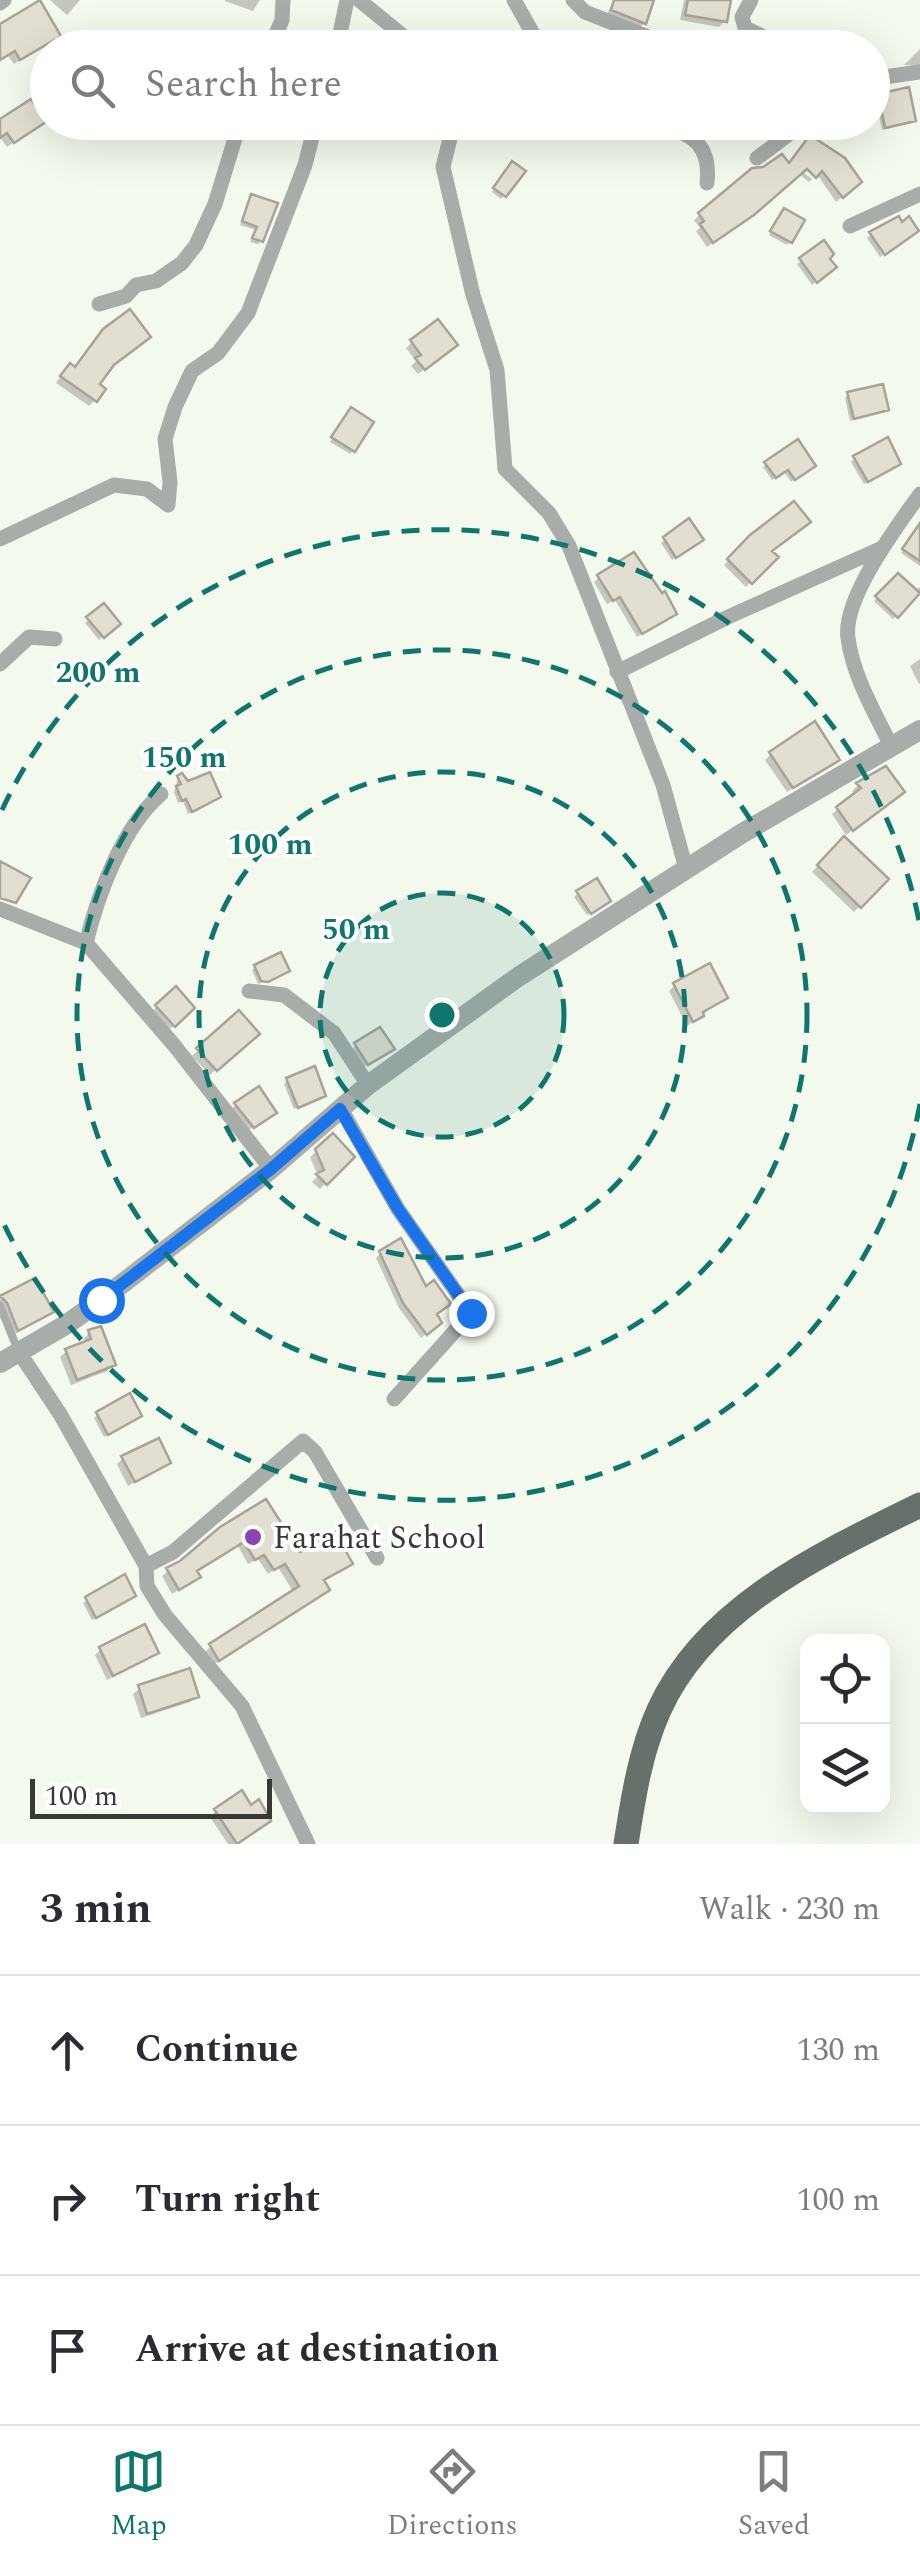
<!DOCTYPE html>
<html lang="en">
<head>
<meta charset="utf-8">
<style>
  :root { --surface:#fff; --page:#f7f7f7; --text:#2b2b33; --muted:#7c7c81; --line:#e1e1e2; --accent:#0f766e }
  body { margin:0; font-family:Spectral,serif; background:var(--page); color:var(--text) }
  .controls { position:absolute; right:30px; bottom:30px; display:grid; overflow:hidden; border-radius:20px; box-shadow:0 10px 40px #0002 }
  .controls button { width:90px; height:90px; display:grid; place-items:center; padding:0; border:0; border-bottom:2px solid var(--line); background:var(--surface); color:var(--text); font:50px sans-serif }
  .scale { position:absolute; left:30px; bottom:25px; width:242px; box-sizing:border-box; padding-left:10px; border:5px solid #373934; border-top:0; font-size:28px; line-height:35px; white-space:nowrap; color:#373934; -webkit-text-stroke:8px #fff; paint-order:stroke }
  .stop { position:absolute; width:30px; height:30px; margin:-22px; border:8px solid #1a73e8; border-radius:50%; background:#fff }
  .stop.end { background:#1a73e8; border-color:#fff; box-shadow:0 2px 10px #0008 }
  .list { margin:0; padding:0; list-style:none }
  h2 { display:flex; justify-content:space-between; align-items:center; height:130px; margin:0; padding:0 40px; font-size:42px }
  h2 small { font-size:32px; font-weight:400; color:var(--muted) }
  .list li { display:grid; grid-template-columns:65px 1fr auto; gap:30px; align-items:center; box-sizing:border-box; height:150px; padding:0 40px; border-top:2px solid var(--line) }
  .list b { display:block; font-size:38px; white-space:nowrap }
  .list em { font-size:32px; font-style:normal; color:var(--muted) }
  .icon { flex:none; width:55px; height:55px; fill:none; stroke:currentColor; stroke-width:2; stroke-linecap:round; stroke-linejoin:round }
  .map { position:relative; flex:none; width:920px; height:1844px; overflow:hidden }
  .search { position:absolute; background:var(--surface); box-shadow:0 10px 40px #0002; left:30px; right:30px; top:30px; height:110px; display:flex; align-items:center; gap:25px; box-sizing:border-box; padding:0 35px; border-radius:55px; color:var(--muted); font-size:38px }
  .sheet { height:580px; background:var(--surface) }
  nav { display:flex; justify-content:space-around; align-items:center; box-sizing:border-box; height:140px; border-top:2px solid var(--line); background:var(--surface); font-size:28px; color:var(--muted) }
  nav a { display:grid; justify-items:center; gap:5px }
  nav .on { color:var(--accent) }
  .map>svg:first-child { display:block }
  .shadow { fill:#0003 }
  .building { fill:#e2ded2; stroke:#a7a398; stroke-width:2.5 }
  .lines { fill:none; stroke-linecap:round; stroke-linejoin:round }
  .service { stroke:#a8adaa; stroke-width:8 }
  .minor { stroke:#a8adaa; stroke-width:15 }
  .tertiary { stroke:#a8adaa; stroke-width:20 }
  .primary { stroke:#67706b; stroke-width:25 }
  .route { stroke:#1a73e8; stroke-width:12 }
  .ring { fill:none; stroke:#0f766e; stroke-width:5; stroke-dasharray:18 12 }
  .poi-dot { fill:#8d43b5; stroke:#fff; stroke-width:4 }
  .labels { text-anchor:middle; stroke-width:8; stroke-linejoin:round; paint-order:stroke }
  .poi-label { font-size:32px; fill:#373934; stroke:#fff; text-anchor:start }
  .centre { fill:#0f766e; stroke:#fff; stroke-width:5 }
  .ring-label { font-size:30px; text-anchor:middle; font-weight:bold; fill:#0f766e; stroke:#fff; stroke-width:8; stroke-linejoin:round; paint-order:stroke }
</style>
</head>
<body>
<div class="map">
<svg width="920" height="1844" viewBox="0 0 920 1844">
  <rect width="100%" height="100%" fill="#f4f9ed"/>
  <path class="shadow" d="M50,0H80L67,15Z
    M260,0L253,11L225,1V0Z
    M614,0H651L644,23L638,29L606,16Z
    M684,0H729L725,21L719,27L680,20Z
    M0,25L58,35L14,64L8,56L0,60Z
    M116,40L124,48H108Z
    M920,49V66L904,65Z
    M879,96L914,120L882,130L876,100Z
    M0,122L37,127L7,147L0,137Z
    M810,122H846V130L840,137H810L816,129Z
    M805,144L854,187L836,202L819,177L797,161L794,165L812,179L809,182L799,174L746,220L707,247L696,231L700,228L694,220L753,170L789,166Z
    M508,168L504,195L501,199L492,192Z
    M252,197L261,240L258,244L250,242L256,230L240,225Z
    M781,214L790,241L787,245L769,235Z
    M871,234L913,235L880,257L867,238Z
    M823,243L826,259L834,267L812,285L797,264Z
    M412,342L448,351L418,374L411,366L416,361L406,348Z
    M109,367L96,384L95,400L89,406L56,383L64,372Z
    M848,395L887,410L850,421L845,398Z
    M348,414L353,451L350,454L330,442Z
    M855,458L895,467L864,484L851,462Z
    M766,464L809,470L791,482L784,472L772,480L763,467Z
    M920,525V566L901,553Z
    M752,537L775,558L746,587L724,565Z
    M665,539L697,543L672,560L661,543Z
    M599,577L674,614L637,637L615,600L607,604L594,582Z
    M898,577L895,604L920,587V591L893,619L874,601Z
    M104,606L118,624L99,640L85,623Z
    M920,659V683L919,684L910,666Z
    M771,754L837,760L787,792L765,760Z
    M885,769L896,798L846,835L832,814L856,795L852,791L858,785Z
    M178,778L202,806L199,810L188,814L183,801L178,803L174,792Z
    M844,840L885,879L854,912L812,872Z
    M578,893L605,904L587,915L574,897Z
    M256,967L283,974L258,984L252,970Z
    M675,985L725,998L687,1026L669,991Z
    M176,990L192,1008L170,1029L153,1010Z
    M238,1014L256,1033L210,1075L192,1056Z
    M356,1045L388,1052L364,1067L352,1049Z
    M287,1080L323,1096L294,1109L284,1084Z
    M258,1089L270,1116L249,1130L232,1108Z
    M333,1137L352,1157L320,1189L312,1182L318,1176L310,1157Z
    M381,1253L425,1290L434,1315V1328L421,1338L399,1308L376,1258Z
    M34,1281L51,1312L10,1337L0,1312V1299Z
    M90,1332L113,1365L107,1371L71,1385L60,1357L67,1351L85,1344L84,1338Z
    M98,1414L136,1419L104,1437L94,1418Z
    M123,1458L168,1463L128,1486L117,1464Z
    M221,1529L299,1556L350,1563L322,1581L321,1595L213,1665L205,1652L211,1646L294,1593L278,1567L268,1574L258,1559L248,1564L238,1546L195,1572L192,1582L172,1594L162,1576Z
    M124,1578L130,1599L92,1620L83,1603Z
    M101,1649L156,1653L107,1680L95,1655Z
    M140,1688L196,1696L190,1702L141,1718L133,1694Z
    M216,1811L262,1826L236,1844H228L210,1817Z"/>
  <path class="building" d="M40,0L61,36L20,60L15,51L0,60V24Z
    M614,0H654L646,24L611,10Z
    M688,0H731L727,22L685,15Z
    M909,87L916,121L885,128L878,94Z
    M31,99L46,122L14,143L7,133L0,138V119Z
    M810,135L845,158L862,182L843,198L822,171L816,178L807,169L754,215L713,243L700,224L704,221L698,213L752,168L763,167L782,154L789,163Z
    M512,161L526,171L506,197L493,188Z
    M251,194L278,203L263,242L252,238L257,227L242,221Z
    M784,208L805,220L792,243L770,231Z
    M899,216L902,222L909,216L919,231L885,255L869,232Z
    M824,240L834,254L830,259L837,267L817,283L799,258Z
    M130,309L151,337L114,365L100,384L106,389L97,402L60,376L70,363L75,367L103,329Z
    M438,319L458,345L425,370L415,358L421,355L410,340Z
    M883,384L889,410L854,419L847,392Z
    M351,407L374,422L355,452L331,437Z
    M888,437L901,464L868,482L853,456Z
    M798,439L816,466L795,480L788,470L776,478L764,462Z
    M794,501L811,522L772,551L779,557L752,584L727,559L750,535Z
    M689,518L704,540L676,558L663,537Z
    M920,523V561L902,549Z
    M634,552L662,593L665,591L677,614L642,634L620,597L613,601L597,575Z
    M898,573L920,593L898,618L875,596Z
    M104,603L121,624L104,638L86,617Z
    M815,721L840,760L793,788L769,752Z
    M886,766L905,792L853,831L836,807L861,788L856,783Z
    M210,772L221,797L192,812L186,799L182,801L176,786L181,784L177,776L182,773L188,781Z
    M844,836L889,879L861,908L817,865Z
    M0,861L31,878L16,903L0,898Z
    M597,878L611,901L591,914L576,891Z
    M281,952L290,971L268,982L261,981L254,965Z
    M710,963L728,998L703,1012L704,1016L693,1022L673,983Z
    M176,986L195,1008L175,1027L155,1005Z
    M239,1010L260,1034L217,1071L196,1048Z
    M380,1027L395,1049L368,1065L354,1043Z
    M315,1066L326,1096L298,1108L286,1078Z
    M259,1086L277,1113L254,1128L234,1103Z
    M333,1133L355,1157L327,1185L316,1174L324,1170L315,1149Z
    M401,1238L426,1286L434,1280L451,1304L437,1314L442,1323L427,1335L403,1303L379,1251Z
    M35,1278L54,1312L18,1331L7,1303L0,1296Z
    M101,1326L116,1365L77,1380L65,1349L91,1339L88,1330Z
    M130,1393L142,1416L108,1435L96,1412Z
    M159,1438L171,1463L135,1482L121,1456Z
    M266,1499L300,1552L335,1532L353,1564L324,1580L330,1590L219,1661L209,1644L299,1586L285,1564L274,1570L264,1555L255,1560L244,1542L197,1571L201,1577L179,1590L166,1568L180,1561L220,1527Z
    M125,1574L136,1596L96,1618L85,1597Z
    M145,1624L159,1653L113,1676L99,1647Z
    M190,1668L199,1697L147,1714L138,1685Z
    M242,1790L251,1805L259,1799L271,1821L237,1844L214,1809Z"/>
  <g class="lines">
    <path class="service" d="M0,1306L17,1348"/>
    <path class="minor" d="M359,0L418,48
      M514,0L541,48
      M573,0L585,12L676,48
      M751,0L742,17L745,28L788,48
      M0,3L4,0
      M270,48L282,20L283,0
      M337,48L347,0
      M872,73L884,77L920,72
      M454,122L443,167L473,295L497,370L505,469L549,513L569,546L663,785L686,869
      M648,122C685,131 712,139 707,183
      M757,158L805,122
      M850,226L920,194
      M99,304L126,296L136,285L156,281L182,263L196,245L215,204L240,122
      M0,539L114,485L147,489L168,505L170,482L165,439L175,407L192,371L218,353L248,313L305,165L316,122
      M0,664L29,637L55,639
      M617,672L728,617L882,548
      M891,746C874,711 853,676 848,638C842,599 898,525 920,494
      M0,909L86,943L174,1045L271,1169
      M86,943C98,894 123,826 161,794
      M249,991L284,995L334,1033L368,1085
      M341,1109L398,1209L471,1313L394,1399
      M19,1352L60,1414L146,1566L147,1586L165,1615L242,1706L308,1844
      M146,1566L173,1552L303,1441L315,1452L377,1558"/>
    <path class="tertiary" d="M0,1363L67,1324L101,1300L271,1169L368,1085L518,977L741,834L920,730"/>
    <path class="primary" d="M626,1844C633,1799 640,1752 659,1710C706,1606 823,1553 920,1505"/>
  </g>
  <g class="lines">
    <path class="route" d="M101,1300L271,1169L340,1109L398,1209L471,1313"/>
  </g>
  <circle cx="442" cy="1015" r="122" fill="#0f766e" fill-opacity=".12"/>
  <g class="ring">
    <circle cx="442" cy="1015" r="122"/>
    <circle cx="442" cy="1015" r="243"/>
    <circle cx="442" cy="1015" r="365"/>
    <path d="M920 1104A486 486 0 0 1 2 1220M2 810A486 486 0 0 1 920 926"/>
  </g>
  <circle class="poi-dot" cx="253" cy="1537" r="10"/>
  <g class="labels">
    <g class="poi-label">
      <text x="273" y="1548">Farahat School</text>
    </g>
  </g>
  <circle cx="442" cy="1015" r="15" class="centre"/>
  <g class="ring-label">
    <text x="98" y="682">200 m</text>
    <text x="184" y="767">150 m</text>
    <text x="270" y="854">100 m</text>
    <text x="356" y="939">50 m</text>
  </g>
</svg>
<div class="controls">
<button><svg class="icon" aria-label="locate" viewBox="0 0 24 24"><circle cx="12" cy="12" r="6"/><path d="M12 2v4M12 18v4M2 12h4M18 12h4"/></svg></button>
<button><svg class="icon" aria-label="layers" viewBox="0 0 24 24"><path d="M12 4l9 5-9 5-9-5zM3 14l9 5 9-5"/></svg></button>
</div>
<div class="scale">100 m</div>
<div class="stop" style="left:101px;top:1300px"></div>
<div class="stop end" style="left:471px;top:1313px"></div>
<div class="search"><svg class="icon" aria-label="search" viewBox="0 0 24 24"><circle cx="10" cy="10" r="6"/><path d="M15 15l6 6"/></svg>Search here</div>
</div>
<section class="sheet">
<h2>3 min<small>Walk · 230 m</small></h2>
<ul class="list">
<li><svg class="icon" aria-label="ahead" viewBox="0 0 24 24"><path d="M12 20V5M6 11l6-6 6 6"/></svg><div><b>Continue</b></div><em>130 m</em></li>
<li><svg class="icon" aria-label="right" viewBox="0 0 24 24"><path d="M7 20v-9h11M14 6l5 5-5 5"/></svg><div><b>Turn right</b></div><em>100 m</em></li>
<li><svg class="icon" aria-label="arrive" viewBox="0 0 24 24"><path d="M6 21V4h12l-3 4 3 4H6"/></svg><div><b>Arrive at destination</b></div></li>
</ul>
</section>
<nav>
<a class="on"><svg class="icon" aria-label="map" viewBox="0 0 24 24"><path d="M3 6l6-2 6 2 6-2v14l-6 2-6-2-6 2zM9 4v14M15 6v14"/></svg>Map</a>
<a><svg class="icon" aria-label="directions" viewBox="0 0 24 24"><path d="M12 3l9 9-9 9-9-9zM9 14v-3h6M13 9l2 2-2 2"/></svg>Directions</a>
<a><svg class="icon" aria-label="saved" viewBox="0 0 24 24"><path d="M7 4h10v16l-5-4-5 4z"/></svg>Saved</a>
</nav>
</body>
</html>
